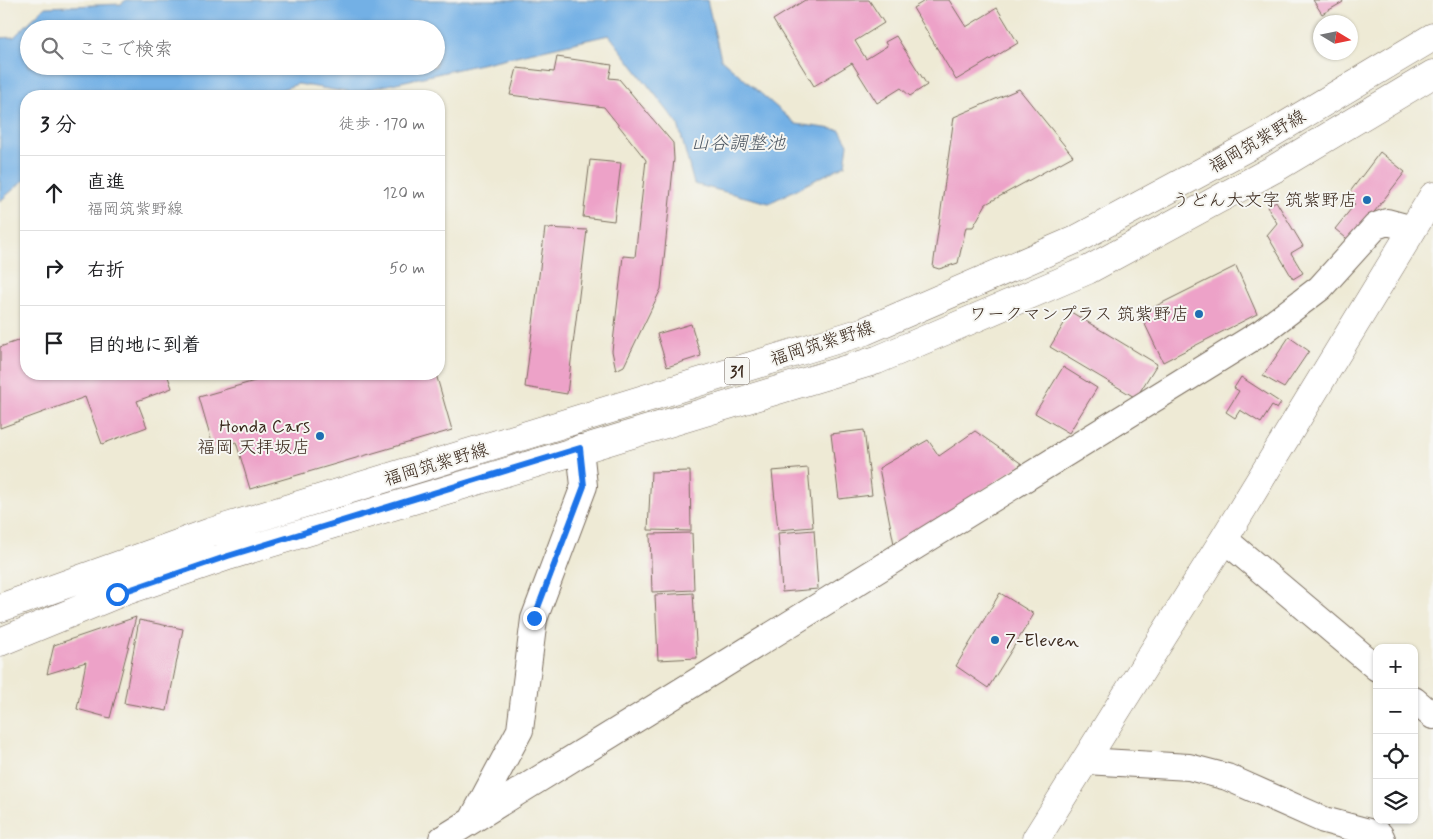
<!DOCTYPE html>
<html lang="ja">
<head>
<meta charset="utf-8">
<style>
  :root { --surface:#fff; --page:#f2f2f2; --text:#202124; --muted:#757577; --line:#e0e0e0 }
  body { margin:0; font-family:Mynerve,"Klee One",sans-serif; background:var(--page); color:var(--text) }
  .controls { position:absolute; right:15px; bottom:15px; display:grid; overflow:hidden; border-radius:10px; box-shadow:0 1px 4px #0004 }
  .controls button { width:45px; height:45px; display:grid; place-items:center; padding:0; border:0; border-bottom:1px solid var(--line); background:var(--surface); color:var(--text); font:25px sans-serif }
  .compass { position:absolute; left:1313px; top:15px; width:45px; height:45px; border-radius:50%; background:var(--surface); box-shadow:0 1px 4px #0004; rotate:100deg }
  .stop { position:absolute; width:15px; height:15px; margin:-11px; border:4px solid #1a73e8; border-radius:50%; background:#fff }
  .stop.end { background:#1a73e8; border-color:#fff; box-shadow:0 1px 5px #0008 }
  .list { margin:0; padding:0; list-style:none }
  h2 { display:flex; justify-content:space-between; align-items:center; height:65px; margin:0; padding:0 20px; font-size:21px }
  h2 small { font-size:16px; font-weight:400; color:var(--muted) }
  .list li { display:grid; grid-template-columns:32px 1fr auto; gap:15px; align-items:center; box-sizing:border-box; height:75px; padding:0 20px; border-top:1px solid var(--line) }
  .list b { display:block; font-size:19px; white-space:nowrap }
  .list p { margin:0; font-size:16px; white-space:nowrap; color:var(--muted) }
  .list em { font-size:16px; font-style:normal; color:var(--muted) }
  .icon { flex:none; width:28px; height:28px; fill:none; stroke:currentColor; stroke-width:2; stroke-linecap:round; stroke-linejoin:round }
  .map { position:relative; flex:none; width:1433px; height:839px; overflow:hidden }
  .search { position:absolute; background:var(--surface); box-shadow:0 1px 4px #0004; left:20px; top:20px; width:425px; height:55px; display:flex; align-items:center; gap:12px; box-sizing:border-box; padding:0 18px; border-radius:28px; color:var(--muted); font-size:19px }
  .panel { position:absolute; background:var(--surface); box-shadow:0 1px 4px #0004; left:20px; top:90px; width:425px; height:290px; border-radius:20px }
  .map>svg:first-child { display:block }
  .water { fill:#73b0e5; stroke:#576d82; fill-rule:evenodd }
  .building { fill:#eda2c8 }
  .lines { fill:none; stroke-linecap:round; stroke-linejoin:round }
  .minor-casing { stroke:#7a6d5e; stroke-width:28 }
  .tertiary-casing { stroke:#7a6d5e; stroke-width:29 }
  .primary-casing { stroke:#7a6d5e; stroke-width:29 }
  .minor { stroke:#fff; stroke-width:26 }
  .tertiary { stroke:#fff; stroke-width:28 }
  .primary { stroke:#fff; stroke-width:28 }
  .route { stroke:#1a73e8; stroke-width:6 }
  .poi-dot { fill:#1f6fb2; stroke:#f6f6f2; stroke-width:2 }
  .labels { text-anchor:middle; stroke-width:4; stroke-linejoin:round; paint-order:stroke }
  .shield { fill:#f6f6f2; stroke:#73675e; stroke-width:1 }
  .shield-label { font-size:16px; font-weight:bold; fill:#3b2a1e }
  .street-label { font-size:18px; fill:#3b2a1e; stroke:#f6f6f2 }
  .poi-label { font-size:18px; fill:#3b2a1e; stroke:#f6f6f2; text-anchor:end }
  .water-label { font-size:19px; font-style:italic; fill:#4f5964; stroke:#f6f6f2 }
</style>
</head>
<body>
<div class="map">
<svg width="1433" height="839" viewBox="0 0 1433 839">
  <rect width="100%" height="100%" fill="#f6f6f2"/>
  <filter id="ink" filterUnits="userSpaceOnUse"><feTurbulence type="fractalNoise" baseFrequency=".02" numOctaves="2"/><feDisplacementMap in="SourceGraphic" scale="10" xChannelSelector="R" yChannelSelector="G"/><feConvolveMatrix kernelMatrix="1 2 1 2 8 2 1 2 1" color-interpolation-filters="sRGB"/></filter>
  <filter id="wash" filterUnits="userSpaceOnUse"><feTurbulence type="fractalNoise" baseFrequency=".0096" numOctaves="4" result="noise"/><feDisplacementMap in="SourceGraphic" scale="20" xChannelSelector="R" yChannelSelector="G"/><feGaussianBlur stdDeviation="1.12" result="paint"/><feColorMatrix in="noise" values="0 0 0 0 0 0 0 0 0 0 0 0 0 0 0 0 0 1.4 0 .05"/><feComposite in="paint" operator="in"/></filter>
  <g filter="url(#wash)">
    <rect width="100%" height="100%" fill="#eeead5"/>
    <path class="water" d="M126,0H707L721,59L796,124L840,130L848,144L845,165L769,203L694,184L678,124L609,35L352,93L298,84L261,96H26V180L23,181L0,201V38L14,37L45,7L121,4ZM29,29H436V66H29Z"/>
    <g id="blocks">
      <path class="building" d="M805,0H869L884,23L855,41L866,59L887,46L885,42L896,36L927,85L910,96L901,88L877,103L852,63L814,86L773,20Z
        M926,0H949L966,27L997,8L1018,43L956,80L913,8Z
        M1313,0H1342L1343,2L1322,14Z
        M557,57L612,65L609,78L619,79L673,143L674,159L661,289L624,366L616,370L612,351L623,256L635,257L646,160L604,107L510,95L517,68L554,72Z
        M1019,89L1073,156L986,204L973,227H966L958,263L939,269L933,267L954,117Z
        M1380,152L1405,172L1351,242L1335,229L1355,204L1346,197Z
        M590,160L621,163L614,221L583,217Z
        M1276,201L1303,246L1291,253L1303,273L1293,279L1267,235L1277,223L1267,207Z
        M545,228L587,230L567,394L525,387Z
        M1236,266L1257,314L1163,362L1140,314Z
        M1071,312L1157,364L1136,398L1050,347Z
        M691,324L701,356L667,367L657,334Z
        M1289,337L1309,351L1284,388L1263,376Z
        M26,338V374H167L172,388L137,401L147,427L102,444L85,397L0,428V347Z
        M1063,367L1097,388L1069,433L1035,413Z
        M279,374H436L452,430L250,489L236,442L214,449L199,397Z
        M1241,377L1281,403L1277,409L1272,406L1261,423L1240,410L1235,418L1226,412L1239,391L1234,388Z
        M864,430L872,495L839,499L831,434Z
        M975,431L1022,464L895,549L879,468L928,440L939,456Z
        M808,468L813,527L778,530L772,471Z
        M690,471L691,531L648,530L651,472Z
        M814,530L818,589L782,592L778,533Z
        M692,533L694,590L652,592L650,534Z
        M693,593L697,658L658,660L655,595Z
        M1000,593L1034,614L988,688L956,666Z
        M136,617L110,718L77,709L86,662L47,674L54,645Z
        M139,620L183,629L167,711L124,703Z"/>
    </g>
  </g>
  <g filter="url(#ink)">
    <use href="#blocks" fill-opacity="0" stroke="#7a6d5e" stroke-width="1"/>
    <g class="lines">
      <defs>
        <path id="minor" d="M1224,539L1377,668
          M1414,700L1433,716
          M1085,761L1189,767L1227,777L1324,820L1380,835L1382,839
          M473,818L520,730L534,619L584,486L580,448
          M442,839L1262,332L1320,288L1376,226L1387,222L1413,229"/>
        <path id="tertiary" d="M1036,839L1224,539L1433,196"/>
        <path id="primary" d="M0,608L211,532L865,331L1075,240L1261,140L1433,37
          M0,642L117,594L228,556L877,360L1088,270L1274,169L1433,74"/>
      </defs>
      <use href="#minor" class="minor-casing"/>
      <use href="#tertiary" class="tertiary-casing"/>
      <use href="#primary" class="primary-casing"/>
      <use href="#minor" class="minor"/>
      <use href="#tertiary" class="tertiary"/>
      <use href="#primary" class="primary"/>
    </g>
  </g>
  <g class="lines" filter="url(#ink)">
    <path class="route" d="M117,594L228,556L580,448L584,486L534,618"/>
  </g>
  <g class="poi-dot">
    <circle cx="1367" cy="200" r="5"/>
    <circle cx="1199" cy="314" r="5"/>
    <circle cx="320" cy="436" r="5"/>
    <circle cx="995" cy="640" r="5"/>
  </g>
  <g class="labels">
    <rect class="shield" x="724.5" y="357.5" width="25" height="27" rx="4"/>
    <g class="shield-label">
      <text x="737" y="377">31</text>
    </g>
    <g class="street-label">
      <text transform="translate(1257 141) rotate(-30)" y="6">福岡筑紫野線</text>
      <text transform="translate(822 343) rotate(-18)" y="6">福岡筑紫野線</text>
      <text transform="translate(436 464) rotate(-17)" y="6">福岡筑紫野線</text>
    </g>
    <g class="poi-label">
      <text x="1357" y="206">うどん大文字 筑紫野店</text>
      <text x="1189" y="320">ワークマンプラス 筑紫野店</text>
      <text x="310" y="432">Honda Cars<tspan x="310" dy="21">福岡 天拝坂店</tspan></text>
      <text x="1005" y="646" text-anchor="start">7-Eleven</text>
    </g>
    <g class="water-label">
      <text x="738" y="149">山谷調整池</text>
    </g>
  </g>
</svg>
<div class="controls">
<button>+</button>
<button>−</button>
<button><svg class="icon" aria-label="locate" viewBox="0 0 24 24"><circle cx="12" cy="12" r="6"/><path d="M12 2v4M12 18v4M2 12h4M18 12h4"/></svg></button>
<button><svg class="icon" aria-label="layers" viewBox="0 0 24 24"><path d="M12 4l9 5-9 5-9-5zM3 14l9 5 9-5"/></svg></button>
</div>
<svg class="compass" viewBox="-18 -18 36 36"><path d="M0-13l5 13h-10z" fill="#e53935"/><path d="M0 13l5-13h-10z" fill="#757577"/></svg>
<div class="stop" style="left:117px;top:594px"></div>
<div class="stop end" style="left:534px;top:618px"></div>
<div class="search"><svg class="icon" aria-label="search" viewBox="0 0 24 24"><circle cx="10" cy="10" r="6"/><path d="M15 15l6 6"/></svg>ここで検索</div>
<section class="panel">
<h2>3 分<small>徒歩 · 170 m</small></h2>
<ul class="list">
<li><svg class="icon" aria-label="ahead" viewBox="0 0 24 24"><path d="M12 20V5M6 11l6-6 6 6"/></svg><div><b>直進</b><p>福岡筑紫野線</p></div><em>120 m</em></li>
<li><svg class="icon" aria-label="right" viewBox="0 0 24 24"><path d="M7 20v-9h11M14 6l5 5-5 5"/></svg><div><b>右折</b></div><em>50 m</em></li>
<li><svg class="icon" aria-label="arrive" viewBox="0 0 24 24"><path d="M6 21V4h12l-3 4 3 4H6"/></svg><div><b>目的地に到着</b></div></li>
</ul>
</section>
</div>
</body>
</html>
